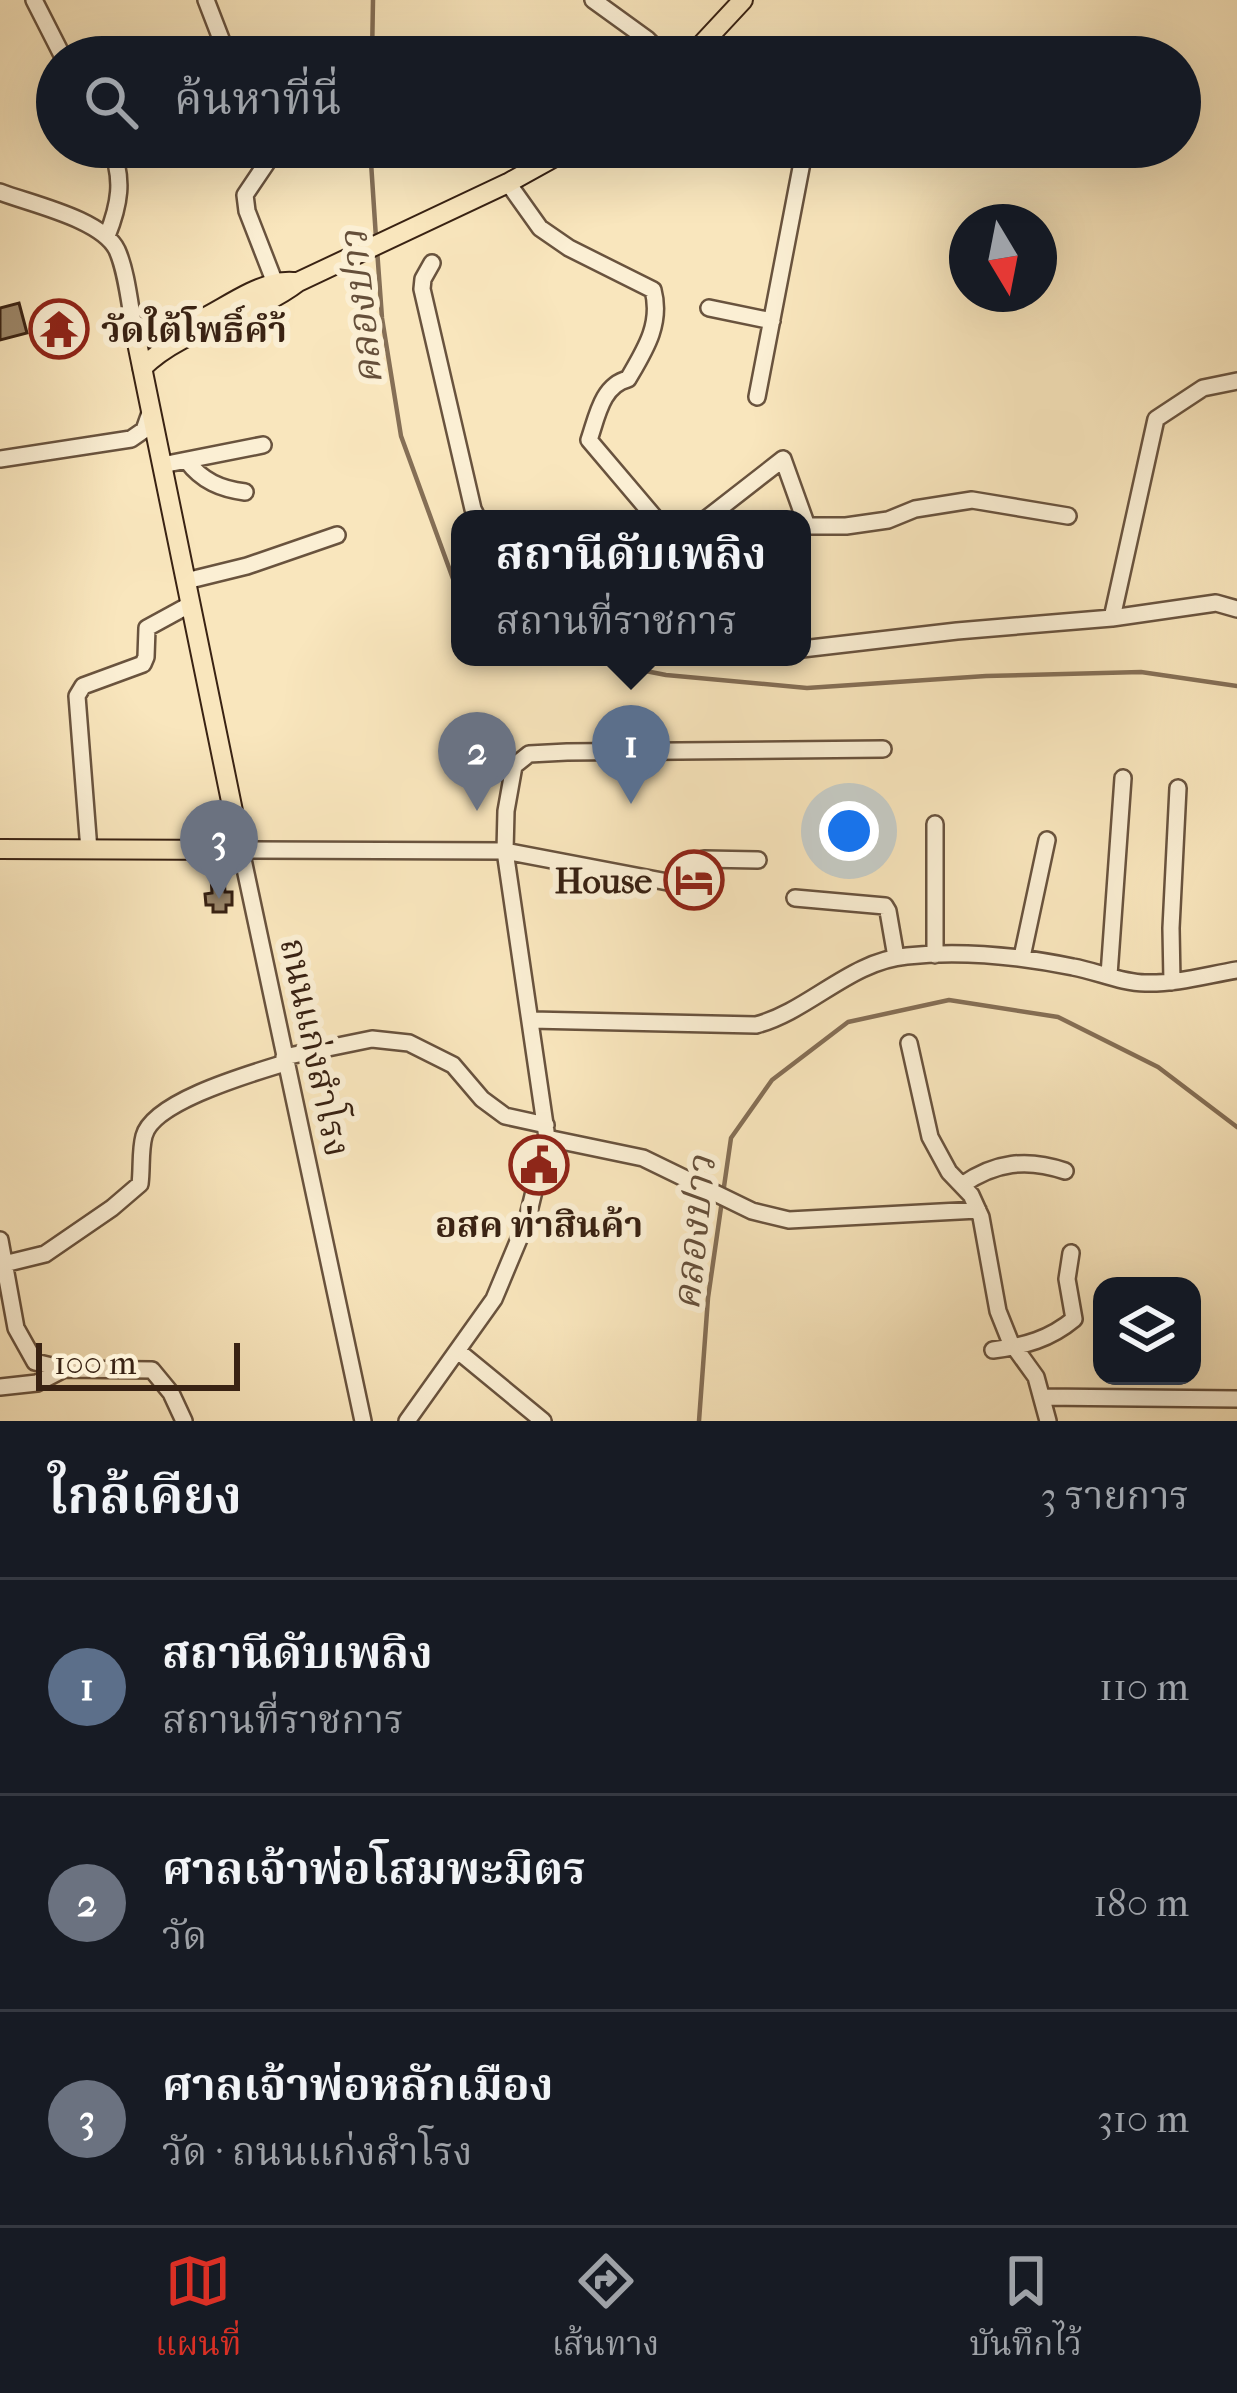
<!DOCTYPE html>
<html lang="th">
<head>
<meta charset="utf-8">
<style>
  :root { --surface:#171b24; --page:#20242c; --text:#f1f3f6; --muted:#9ea1a6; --line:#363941; --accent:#d93025 }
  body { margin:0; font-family:"IM FELL French Canon","Noto Serif Thai",serif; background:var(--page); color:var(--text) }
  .controls { position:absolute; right:36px; bottom:36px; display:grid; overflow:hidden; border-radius:24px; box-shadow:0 12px 48px #0002 }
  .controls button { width:108px; height:108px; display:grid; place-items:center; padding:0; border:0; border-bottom:3px solid var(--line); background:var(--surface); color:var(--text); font:60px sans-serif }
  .compass { position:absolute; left:949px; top:204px; width:108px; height:108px; border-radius:50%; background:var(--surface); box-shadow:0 12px 48px #0002; rotate:170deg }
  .scale { position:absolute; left:36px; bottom:30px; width:204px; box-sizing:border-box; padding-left:12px; border:6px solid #392213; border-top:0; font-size:33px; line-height:42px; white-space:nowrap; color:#392213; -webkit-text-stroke:9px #fbefd4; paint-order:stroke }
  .you { position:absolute; left:849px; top:831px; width:42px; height:42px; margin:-30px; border:9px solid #fff; border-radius:50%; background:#1a73e8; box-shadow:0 0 0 18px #1a73e833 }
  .badge { display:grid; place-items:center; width:78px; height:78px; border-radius:50%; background:var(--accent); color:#fff; font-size:39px; font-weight:700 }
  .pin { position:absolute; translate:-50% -99px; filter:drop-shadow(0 3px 6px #0008) }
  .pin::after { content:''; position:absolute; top:63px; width:42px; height:36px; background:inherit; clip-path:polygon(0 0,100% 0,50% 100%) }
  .popup { position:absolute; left:451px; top:510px; width:360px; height:156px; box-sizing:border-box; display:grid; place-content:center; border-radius:24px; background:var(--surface); filter:drop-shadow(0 3px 9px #0005); font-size:39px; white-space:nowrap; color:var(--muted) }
  .popup b { font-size:45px; color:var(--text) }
  .popup::after { content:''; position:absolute; left:50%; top:100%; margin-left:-24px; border:24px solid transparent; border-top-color:var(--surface) }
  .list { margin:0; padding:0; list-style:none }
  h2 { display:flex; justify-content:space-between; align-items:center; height:156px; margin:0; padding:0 48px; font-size:51px }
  h2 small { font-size:39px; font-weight:400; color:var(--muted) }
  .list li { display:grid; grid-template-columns:78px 1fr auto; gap:36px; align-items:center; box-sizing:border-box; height:216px; padding:0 48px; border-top:3px solid var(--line) }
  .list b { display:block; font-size:45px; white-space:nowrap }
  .list p { margin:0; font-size:39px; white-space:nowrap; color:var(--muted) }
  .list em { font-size:39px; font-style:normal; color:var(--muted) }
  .icon { flex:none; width:66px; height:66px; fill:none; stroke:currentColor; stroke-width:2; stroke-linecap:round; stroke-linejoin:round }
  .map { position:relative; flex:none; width:1237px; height:1421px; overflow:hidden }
  .search { position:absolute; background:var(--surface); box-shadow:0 12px 48px #0002; left:36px; right:36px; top:36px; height:132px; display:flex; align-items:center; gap:30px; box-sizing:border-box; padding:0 42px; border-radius:66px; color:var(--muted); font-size:45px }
  .sheet { height:804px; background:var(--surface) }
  nav { display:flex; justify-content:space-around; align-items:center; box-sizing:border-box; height:168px; border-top:3px solid var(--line); background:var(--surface); font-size:33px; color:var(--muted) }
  nav a { display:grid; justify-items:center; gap:6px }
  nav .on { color:var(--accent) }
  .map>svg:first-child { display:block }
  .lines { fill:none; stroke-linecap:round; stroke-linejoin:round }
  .stream { stroke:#856f56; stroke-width:4.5 }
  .building { fill:#9d886b; stroke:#392213; stroke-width:3 }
  .minor-casing { stroke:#69533e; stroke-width:20 }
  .major-casing { stroke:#392213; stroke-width:22 }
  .minor { stroke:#fbefd4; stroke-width:15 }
  .major { stroke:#f9e6bd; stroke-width:18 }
  .labels { text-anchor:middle; stroke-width:12; stroke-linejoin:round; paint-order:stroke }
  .poi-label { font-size:36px; font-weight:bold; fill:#392213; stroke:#fbefd4; text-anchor:start }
  .street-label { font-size:36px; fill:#392213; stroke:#fbefd4 }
  .water-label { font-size:39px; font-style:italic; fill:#654f3a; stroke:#fbefd4 }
</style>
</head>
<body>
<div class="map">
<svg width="1237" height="1421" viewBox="0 0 1237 1421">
  <rect width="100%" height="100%" fill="#f9e6bd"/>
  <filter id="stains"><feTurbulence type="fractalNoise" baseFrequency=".00167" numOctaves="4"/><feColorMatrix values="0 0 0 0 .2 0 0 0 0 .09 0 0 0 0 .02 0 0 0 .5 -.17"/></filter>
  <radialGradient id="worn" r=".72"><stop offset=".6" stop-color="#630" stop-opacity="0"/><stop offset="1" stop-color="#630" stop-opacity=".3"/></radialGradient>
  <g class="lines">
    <path class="stream" d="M372,57L373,0
      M370,147L376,238
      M377,249L382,318L401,436L460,598
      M574,657L666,675L807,688L986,676L1141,672L1237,686
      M699,1421L708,1298L731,1138L772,1080L848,1022L949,1000L1058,1017L1158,1067L1237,1127"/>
  </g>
  <path class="building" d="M19,303L27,333L0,340V308Z
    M224,876L225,892H232V905H226V912H213V905H206L205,894L212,893L211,877Z"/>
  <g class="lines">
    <defs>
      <path id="minor" d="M34,0L63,57
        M206,0L228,57
        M593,0L647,39L665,57
        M708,39L728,57
        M268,147L270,158L245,195L247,211L275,283
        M508,183L540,228L569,248L653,290C662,324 645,350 628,379C602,385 597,417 589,440L656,519
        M0,192C31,204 102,219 117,250C127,272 130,308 135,333
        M107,236C119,206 125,178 110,147
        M432,263L423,279L422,289L473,509L478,519
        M709,308L772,321
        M757,397L805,147
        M0,459L131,439L144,430L150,413
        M187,461C202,481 221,489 245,492
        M162,465L263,445
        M706,519L783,459L807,526H846L888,520L915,509L972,500L1068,516
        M186,581L247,566L337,535
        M1112,618L1156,419L1203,388L1237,381
        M802,649L957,631L1112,618L1216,603L1237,609
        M935,824V955
        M89,850L77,696L83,686L143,664L146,657L147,628L191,604
        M795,898L885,906L888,911L896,957
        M1022,957L1047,840
        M1109,975L1123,778
        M1172,982L1171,928L1178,788
        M531,1020L756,1025C809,1011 850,961 907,956C962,950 1019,956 1073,967C1096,971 1122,983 1145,983C1176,984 1207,975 1237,970
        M909,1043L930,1137L949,1172L971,1195L981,1217L998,1311L1010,1341L1036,1377L1048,1421
        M284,1057L372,1039L409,1043L453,1065L482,1099L505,1116L546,1125
        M547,1138L643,1158L752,1211L789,1220L978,1210
        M962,1185C995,1162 1027,1158 1065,1171
        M0,1240L16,1328L35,1362L64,1369L152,1370L171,1393L184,1421
        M0,1265L45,1254L112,1208L140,1184C142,1169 140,1151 144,1136C153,1101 253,1073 285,1063
        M993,1350C1025,1346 1050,1339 1074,1319L1067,1279L1071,1253
        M458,1351L543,1421
        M0,1387L37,1383L64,1369
        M1042,1397L1237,1399
        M363,1421L241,850L505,851L699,888L704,859L758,860
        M407,1421L494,1299L527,1220L547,1138L505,851L506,811L514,766L529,754L567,752L883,749"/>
      <path id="major" d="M690,57L743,0
        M142,368C184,326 251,318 298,282L508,183L573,147
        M0,849L241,850L135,333C185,346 232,291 278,283C285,281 291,282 298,282"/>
    </defs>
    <use href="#minor" class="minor-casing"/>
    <use href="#major" class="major-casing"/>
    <use href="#minor" class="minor"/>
    <use href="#major" class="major"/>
  </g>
  <defs>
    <symbol id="temple-ring" viewBox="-11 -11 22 22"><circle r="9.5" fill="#fbefd4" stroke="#8f2418" stroke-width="1.5"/><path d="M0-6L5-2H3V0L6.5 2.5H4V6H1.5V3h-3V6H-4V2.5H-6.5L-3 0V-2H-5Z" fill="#8f2418"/></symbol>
    <symbol id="hotel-ring" viewBox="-11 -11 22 22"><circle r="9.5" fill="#fbefd4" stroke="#8f2418" stroke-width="1.5"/><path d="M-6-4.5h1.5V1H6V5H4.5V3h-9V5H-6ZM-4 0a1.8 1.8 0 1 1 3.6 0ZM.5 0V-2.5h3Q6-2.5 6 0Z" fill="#8f2418"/></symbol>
    <symbol id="civic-ring" viewBox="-11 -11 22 22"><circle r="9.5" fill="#fbefd4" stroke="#8f2418" stroke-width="1.5"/><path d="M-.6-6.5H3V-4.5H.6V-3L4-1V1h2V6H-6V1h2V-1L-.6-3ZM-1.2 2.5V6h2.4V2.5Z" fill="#8f2418"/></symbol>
  </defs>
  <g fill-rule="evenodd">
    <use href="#temple-ring" x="26" y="296" width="66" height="66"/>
    <use href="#hotel-ring" x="661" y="847" width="66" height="66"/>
    <use href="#civic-ring" x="506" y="1132" width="66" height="66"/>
  </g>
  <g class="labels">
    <g class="poi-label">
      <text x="101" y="342">วัดใต้โพธิ์คำ้</text>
      <text x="652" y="893" text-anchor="end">House</text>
      <text x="539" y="1237" text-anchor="middle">อสค ท่าสินค้า</text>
    </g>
    <g class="street-label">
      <text transform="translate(316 1047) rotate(78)" y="13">ถนนแก่งสำโรง</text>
    </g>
    <g class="water-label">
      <text transform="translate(360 308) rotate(-96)" y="14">คลองปาว</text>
      <text transform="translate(693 1233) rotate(-84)" y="14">คลองปาว</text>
    </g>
  </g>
  <rect width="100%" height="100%" filter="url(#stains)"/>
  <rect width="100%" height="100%" fill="url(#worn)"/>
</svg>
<div class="controls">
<button><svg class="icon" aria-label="layers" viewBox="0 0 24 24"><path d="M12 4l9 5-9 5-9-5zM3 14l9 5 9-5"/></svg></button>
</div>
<svg class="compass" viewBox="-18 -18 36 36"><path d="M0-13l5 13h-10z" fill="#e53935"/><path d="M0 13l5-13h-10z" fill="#9ea1a6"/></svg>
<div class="scale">100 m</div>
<div class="you"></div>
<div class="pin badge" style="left:631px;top:804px;background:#5c6f8a">1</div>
<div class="popup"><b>สถานีดับเพลิง</b>สถานที่ราชการ</div>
<div class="pin badge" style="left:477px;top:811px;background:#6b7280">2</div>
<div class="pin badge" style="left:219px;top:899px;background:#6b7280">3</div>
<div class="search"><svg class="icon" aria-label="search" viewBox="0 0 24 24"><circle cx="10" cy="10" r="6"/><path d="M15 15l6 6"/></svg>ค้นหาที่นี่</div>
</div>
<section class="sheet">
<h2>ใกล้เคียง<small>3 รายการ</small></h2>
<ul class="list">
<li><span class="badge" style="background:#5c6f8a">1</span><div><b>สถานีดับเพลิง</b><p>สถานที่ราชการ</p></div><em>110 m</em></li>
<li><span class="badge" style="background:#6b7280">2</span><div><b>ศาลเจ้าพ่อโสมพะมิตร</b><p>วัด</p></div><em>180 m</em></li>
<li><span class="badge" style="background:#6b7280">3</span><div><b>ศาลเจ้าพ่อหลักเมือง</b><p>วัด · ถนนแก่งสำโรง</p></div><em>310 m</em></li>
</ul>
</section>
<nav>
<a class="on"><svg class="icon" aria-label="map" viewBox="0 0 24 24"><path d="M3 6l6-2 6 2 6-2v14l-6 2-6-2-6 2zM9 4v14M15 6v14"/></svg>แผนที่</a>
<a><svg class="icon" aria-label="directions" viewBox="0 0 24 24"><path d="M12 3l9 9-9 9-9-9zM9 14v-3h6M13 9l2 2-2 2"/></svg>เส้นทาง</a>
<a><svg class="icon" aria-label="saved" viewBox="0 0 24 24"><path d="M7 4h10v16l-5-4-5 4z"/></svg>บันทึกไว้</a>
</nav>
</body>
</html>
